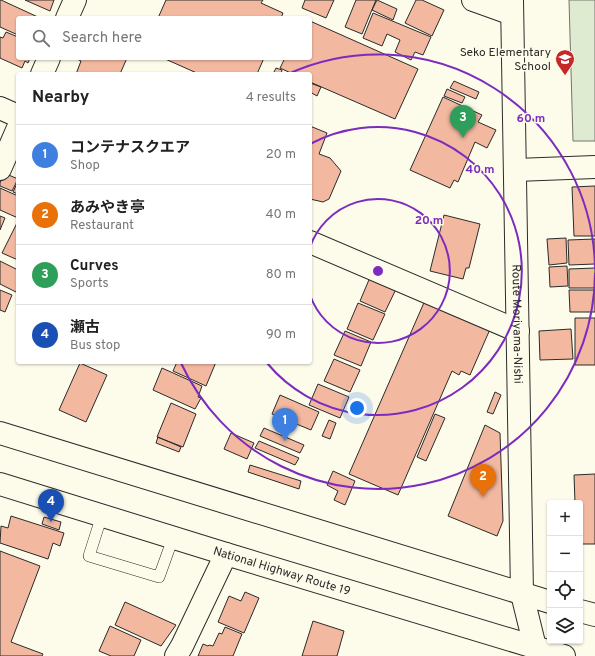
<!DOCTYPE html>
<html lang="en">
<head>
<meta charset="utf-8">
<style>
  :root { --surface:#fff; --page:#f6f6f6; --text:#222; --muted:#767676; --line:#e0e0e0; --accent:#0b8043 }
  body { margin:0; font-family:Overpass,"Noto Sans JP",sans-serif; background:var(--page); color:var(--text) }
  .controls { position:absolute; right:12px; bottom:12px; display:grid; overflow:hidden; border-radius:4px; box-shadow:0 1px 3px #0004 }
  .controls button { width:36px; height:36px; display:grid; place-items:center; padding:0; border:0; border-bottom:1px solid var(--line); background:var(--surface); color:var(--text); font:20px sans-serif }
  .you { position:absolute; left:357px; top:408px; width:14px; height:14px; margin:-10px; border:3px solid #fff; border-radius:50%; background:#1a73e8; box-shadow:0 0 0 6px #1a73e833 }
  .badge { display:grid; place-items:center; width:26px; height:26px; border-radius:50%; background:var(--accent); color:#fff; font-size:13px; font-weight:700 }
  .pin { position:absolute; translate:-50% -33px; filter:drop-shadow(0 1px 2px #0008) }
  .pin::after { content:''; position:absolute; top:21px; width:14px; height:12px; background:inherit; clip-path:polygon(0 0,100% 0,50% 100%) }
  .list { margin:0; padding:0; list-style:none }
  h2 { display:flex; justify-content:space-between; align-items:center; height:52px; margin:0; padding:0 16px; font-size:17px }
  h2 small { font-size:13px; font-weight:400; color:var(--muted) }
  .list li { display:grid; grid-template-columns:26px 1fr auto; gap:12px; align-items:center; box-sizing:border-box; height:60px; padding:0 16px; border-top:1px solid var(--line) }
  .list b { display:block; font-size:15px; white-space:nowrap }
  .list p { margin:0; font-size:13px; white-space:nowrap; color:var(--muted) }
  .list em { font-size:13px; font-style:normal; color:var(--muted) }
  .icon { flex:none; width:22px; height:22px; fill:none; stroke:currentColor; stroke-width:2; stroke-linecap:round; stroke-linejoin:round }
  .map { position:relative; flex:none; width:595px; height:656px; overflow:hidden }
  .search { position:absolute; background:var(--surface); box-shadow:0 1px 3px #0004; left:16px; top:16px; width:296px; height:44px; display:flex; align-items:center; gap:10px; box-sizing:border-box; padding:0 14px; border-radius:4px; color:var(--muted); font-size:15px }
  .panel { position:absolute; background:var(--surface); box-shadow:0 1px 3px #0004; left:16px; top:72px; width:296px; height:292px; border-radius:4px }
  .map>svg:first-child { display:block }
  .green { fill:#deebd1; stroke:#74746e }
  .building { fill:#f2b8a0; stroke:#2b2b2b }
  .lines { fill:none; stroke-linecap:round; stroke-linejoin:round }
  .service-casing { stroke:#2b2b2b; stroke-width:12 }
  .minor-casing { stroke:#2b2b2b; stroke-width:24 }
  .secondary-casing { stroke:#2b2b2b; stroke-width:24 }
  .trunk-casing { stroke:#2b2b2b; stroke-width:24 }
  .service { stroke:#fdfbea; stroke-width:11 }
  .minor { stroke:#fdfbea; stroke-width:22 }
  .secondary { stroke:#fdfbea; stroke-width:22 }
  .trunk { stroke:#fdfbea; stroke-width:22 }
  .ring { fill:none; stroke:#7b2cbf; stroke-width:2 }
  .labels { text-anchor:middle; stroke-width:3; stroke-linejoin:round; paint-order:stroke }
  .poi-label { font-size:12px; fill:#2b2b2b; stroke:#fdfbea; text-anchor:end }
  .street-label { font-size:12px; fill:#2b2b2b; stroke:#fdfbea }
  .centre { fill:#7b2cbf; stroke:#fdfbea; stroke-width:2 }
  .ring-label { font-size:12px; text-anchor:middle; font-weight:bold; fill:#7b2cbf; stroke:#fdfbea; stroke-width:3; stroke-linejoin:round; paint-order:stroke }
</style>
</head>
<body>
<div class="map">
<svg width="595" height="656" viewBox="0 0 595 656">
  <rect width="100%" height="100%" fill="#fdfbea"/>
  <path class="green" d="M569,0H595V141H573Z"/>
  <path class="building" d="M0,0H1L40,18H18V35L0,27Z
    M25,0H54L50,11Z
    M166,0H263L261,3L283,13L281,18H158Z
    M305,0H334L326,18L302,8Z
    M356,0H376L362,34L345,27Z
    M377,0L397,9L393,20L372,10Z
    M416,0H422L444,10L432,36L405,23Z
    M373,13L431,37L423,55L415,52L411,60L395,52L400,40L387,34L382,46L363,38Z
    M310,21L418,69L395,119L310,82V74H293L280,68L285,58H310Z
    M6,32L18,37V58H30L28,63L25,61L22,68L0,58V37L3,38Z
    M75,58H127L120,74H76L81,61Z
    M163,58H264L257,74H199Z
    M276,68L282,70L281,74H273Z
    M454,81L479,92L476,99L450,88Z
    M310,83L321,87L317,96L310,92Z
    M447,89L465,97L462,103L444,96Z
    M443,97L482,115L478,122L496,130L487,148L475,142L458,182L454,180L450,188L410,170Z
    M310,126L327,133L319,154L330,158L341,171L329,199L323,202L310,199Z
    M4,173L18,179L12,191L0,186V183Z
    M18,181V194L13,192Z
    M595,186V236H574L572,187Z
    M0,188L18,196V218L0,210Z
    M444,215L480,224L469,268H466L463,279L430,271Z
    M0,216L5,218L0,230Z
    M17,223H18V260L2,253Z
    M566,238L567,263L549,265L547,239Z
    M595,239V264L569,265L568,240Z
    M0,261L18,270V286L16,292L0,284Z
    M567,266L568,286L550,287L549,267Z
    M595,268V288H569V269Z
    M371,275L397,287L385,312L360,301Z
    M0,290L12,295L5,312L0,310Z
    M569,290H595V312H570Z
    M426,298L491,327L470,375L461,371L459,375L452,371L398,495L349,474Z
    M358,303L385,314L373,340L347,329Z
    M575,318H595V365H575Z
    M571,329L573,359L540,360L539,331Z
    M345,331L371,342L361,366L334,355Z
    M334,359L360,370L350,392L324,381Z
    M177,362H216L206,386L173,371Z
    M80,363L107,375L86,422L59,410Z
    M162,368L202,386L198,397L201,398L195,409L153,390Z
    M318,384L349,397L340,418L309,405Z
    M495,392L501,395L493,414L487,412Z
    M280,395L319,412L311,430L272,414Z
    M171,403L196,414L183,447L157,437Z
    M435,414L445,418L426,461L417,457Z
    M329,420L336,423L330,439L322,436Z
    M485,425L500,433L503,521L497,536L448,516Z
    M264,428L304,445L300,453L260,436Z
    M231,433L254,443L247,459L224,449Z
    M158,437L181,447L179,452L156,443Z
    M259,441L299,458L295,465L255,448Z
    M250,465L301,481L299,489L248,472Z
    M333,471L355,481L345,505L334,500L338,491L327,485Z
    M595,474V544H580V503H575L574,475Z
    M11,516L64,533L60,546L53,543L48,559L0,543L1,526L8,528Z
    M44,517L61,522L59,530L42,524Z
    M0,551L40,566L11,642L43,654L42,656H0Z
    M245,592L259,598L244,633L218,622L229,596L241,601Z
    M125,602L176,625L161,646L115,625Z
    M313,621L344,631L337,656H302Z
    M110,626L141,640L134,656H111L99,651Z
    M225,627L242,634L233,656H198L203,644L208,646L209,645L213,646L219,633L222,634Z"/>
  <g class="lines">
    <defs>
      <path id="service" d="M102,515L89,556L159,577L173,538"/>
      <path id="minor" d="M473,0L512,14
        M67,18L75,0
        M42,74L49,58
        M0,108L18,116
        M0,169L18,128
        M516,170L595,167
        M310,242L518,331
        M176,656L182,646L226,554"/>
      <g id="secondary">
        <path id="s1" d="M512,0L522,594L535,647"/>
      </g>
      <g id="trunk">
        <path d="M0,433L550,602"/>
        <path id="s2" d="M0,484L226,554L564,656"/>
        <path d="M580,611L595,615"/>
      </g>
    </defs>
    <use href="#service" class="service-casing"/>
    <use href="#minor" class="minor-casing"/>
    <use href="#secondary" class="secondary-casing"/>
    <use href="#trunk" class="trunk-casing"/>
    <use href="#service" class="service"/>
    <use href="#minor" class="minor"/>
    <use href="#secondary" class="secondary"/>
    <use href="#trunk" class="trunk"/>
  </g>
  <g class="ring">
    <path d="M310 247A72 72 0 1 1 310 295"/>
    <path d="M310 144A144 144 0 1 1 267 363"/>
    <path d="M595 273A217 217 0 0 1 181 363M288 74A217 217 0 0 1 595 269"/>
  </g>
  <defs>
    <symbol id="school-pin" viewBox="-11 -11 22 30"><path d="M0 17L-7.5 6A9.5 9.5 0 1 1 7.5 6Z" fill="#c62828" stroke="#fdfbea"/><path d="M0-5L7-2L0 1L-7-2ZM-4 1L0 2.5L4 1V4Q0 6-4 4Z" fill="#fff"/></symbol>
  </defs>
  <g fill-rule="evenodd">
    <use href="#school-pin" x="554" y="48" width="22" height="30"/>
  </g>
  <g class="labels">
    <g class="poi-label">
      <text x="551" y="56">Seko Elementary<tspan x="551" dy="14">School</tspan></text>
    </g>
    <g class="street-label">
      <text dy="4" stroke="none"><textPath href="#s1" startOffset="324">Route Moriyama-Nishi</textPath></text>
      <text dy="4" stroke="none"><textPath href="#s2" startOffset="295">National Highway Route 19</textPath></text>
    </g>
  </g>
  <circle cx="378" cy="271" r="6" class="centre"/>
  <g class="ring-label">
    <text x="531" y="122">60 m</text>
    <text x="480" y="173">40 m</text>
    <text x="429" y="224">20 m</text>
  </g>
</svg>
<div class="controls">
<button>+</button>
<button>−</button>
<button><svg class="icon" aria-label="locate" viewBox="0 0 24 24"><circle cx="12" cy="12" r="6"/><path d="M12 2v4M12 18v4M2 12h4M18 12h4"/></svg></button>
<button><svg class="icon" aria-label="layers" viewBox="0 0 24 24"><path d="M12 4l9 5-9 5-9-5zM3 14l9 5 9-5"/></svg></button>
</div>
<div class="you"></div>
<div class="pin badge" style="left:285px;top:441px;background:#3f7fe0">1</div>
<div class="pin badge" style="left:483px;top:497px;background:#e8710a">2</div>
<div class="pin badge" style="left:463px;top:138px;background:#2e9e5b">3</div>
<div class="pin badge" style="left:51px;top:522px;background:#1a4fb4">4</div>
<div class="search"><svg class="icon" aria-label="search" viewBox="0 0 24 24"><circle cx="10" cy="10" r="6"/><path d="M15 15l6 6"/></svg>Search here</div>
<section class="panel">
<h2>Nearby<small>4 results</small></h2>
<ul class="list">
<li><span class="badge" style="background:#3f7fe0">1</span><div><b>コンテナスクエア</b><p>Shop</p></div><em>20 m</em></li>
<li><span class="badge" style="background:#e8710a">2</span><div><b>あみやき亭</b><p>Restaurant</p></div><em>40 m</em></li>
<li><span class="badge" style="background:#2e9e5b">3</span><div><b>Curves</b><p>Sports</p></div><em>80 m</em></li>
<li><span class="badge" style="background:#1a4fb4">4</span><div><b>瀬古</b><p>Bus stop</p></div><em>90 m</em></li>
</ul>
</section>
</div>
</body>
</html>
